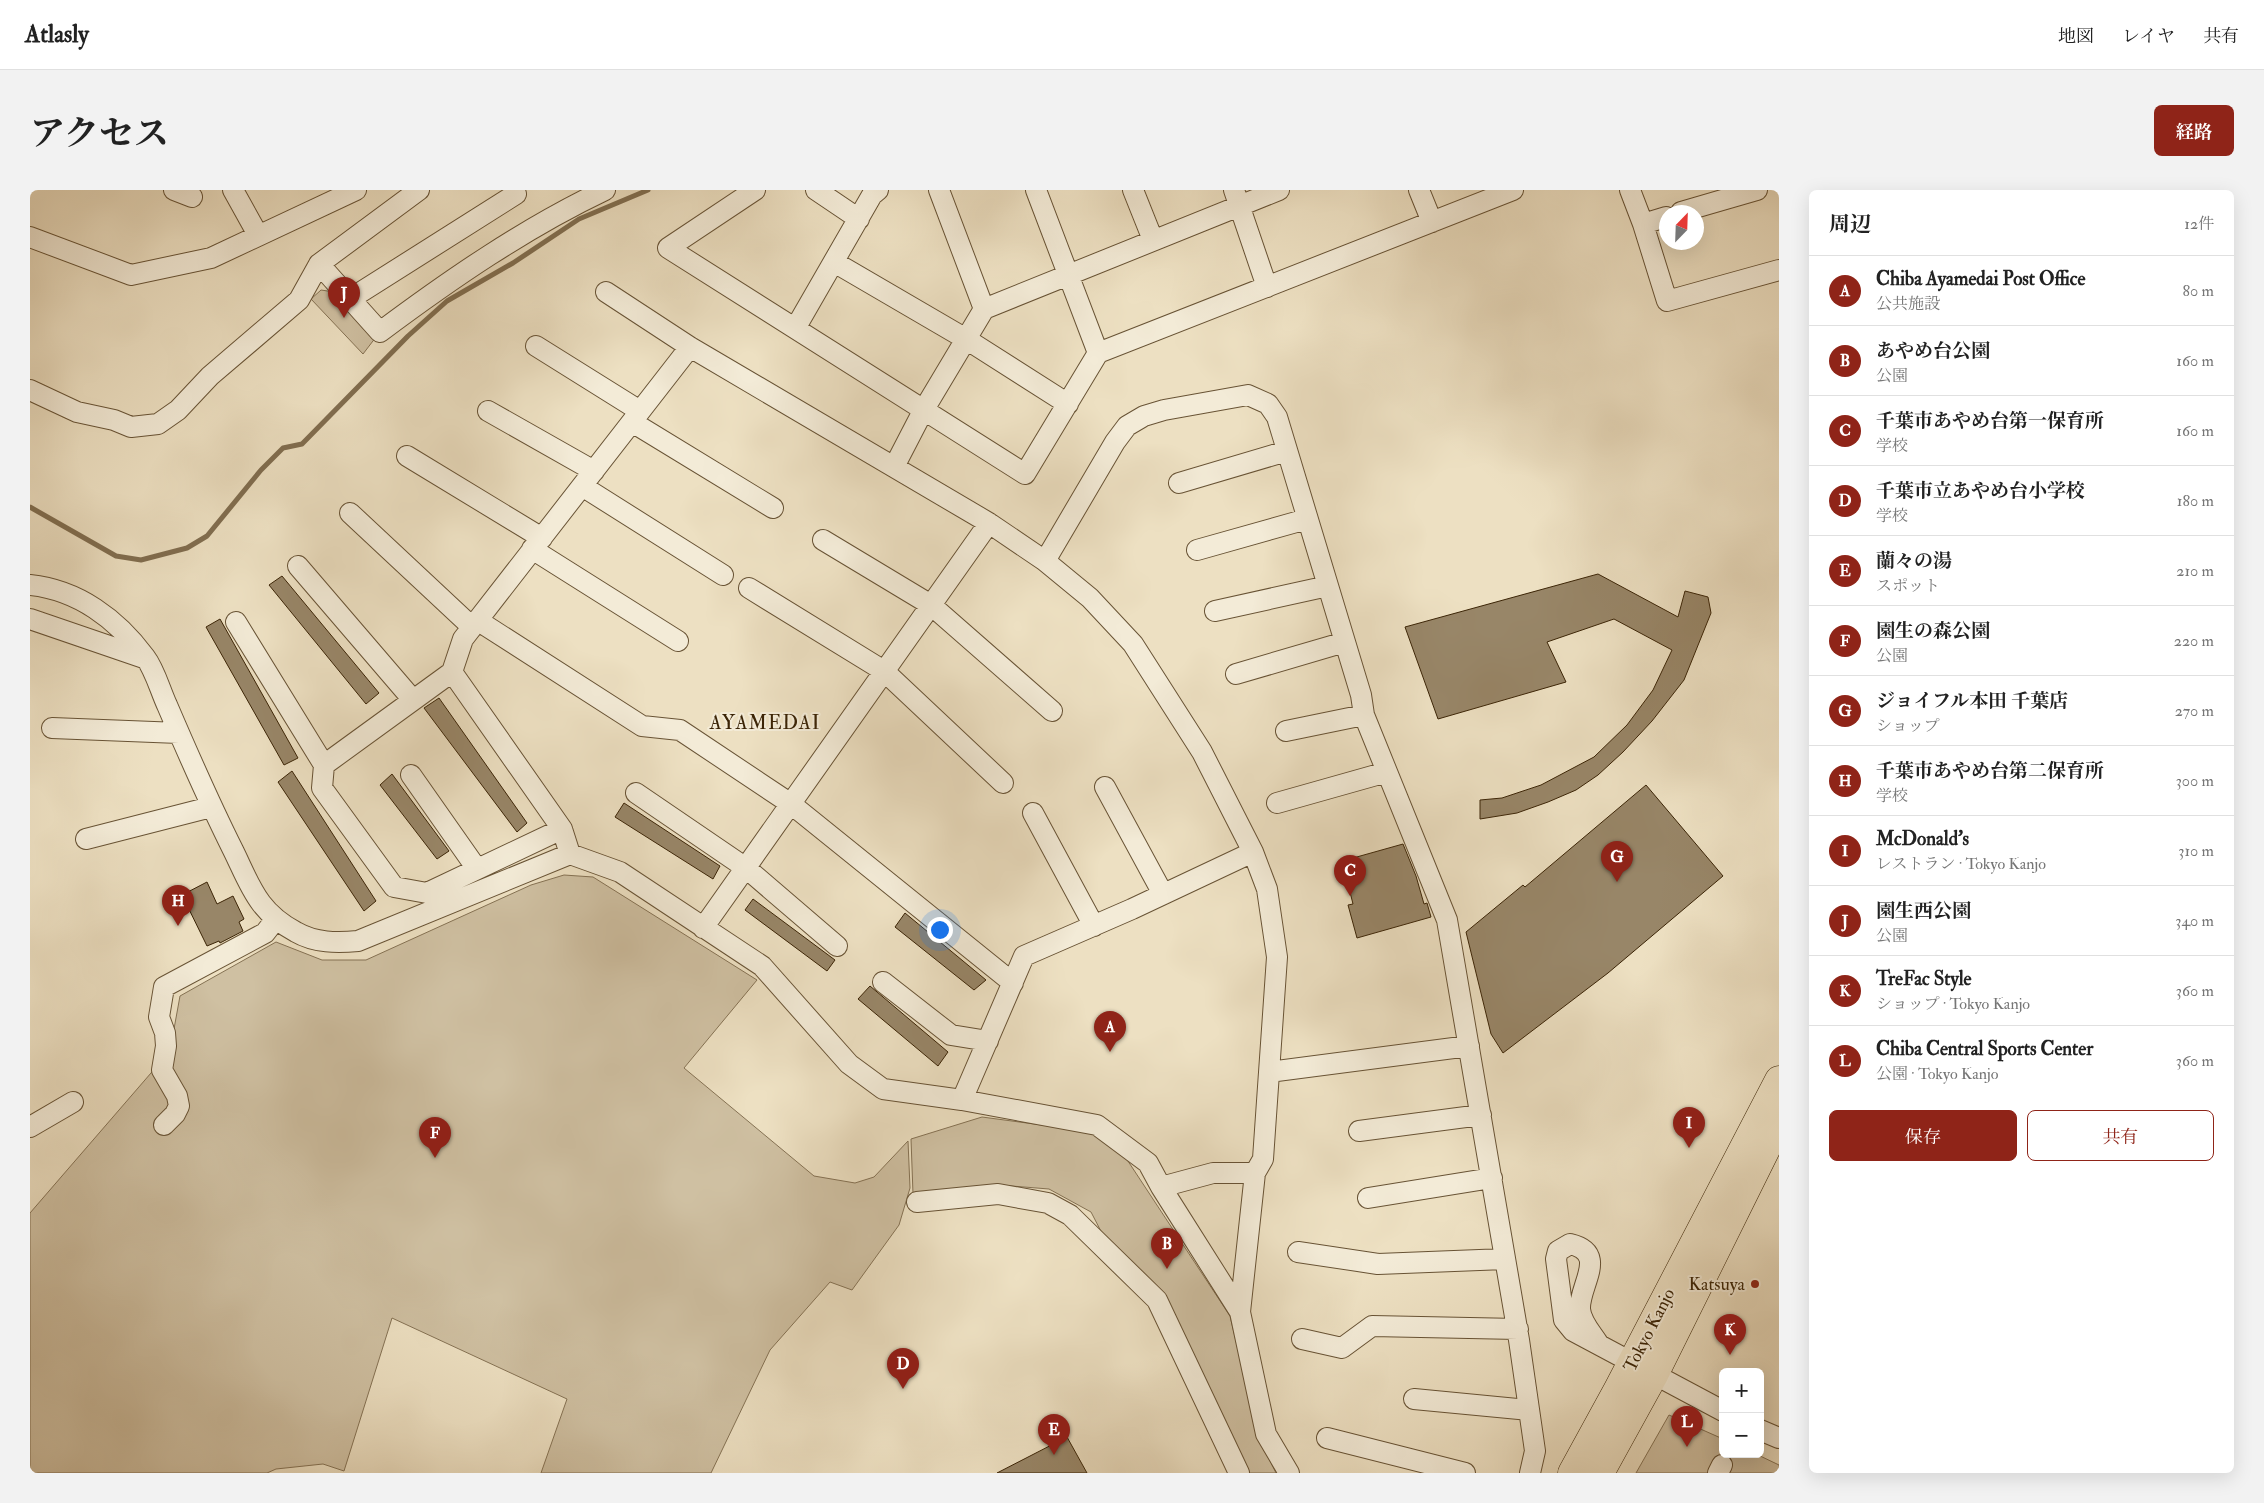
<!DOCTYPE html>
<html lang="ja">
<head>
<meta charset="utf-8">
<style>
  :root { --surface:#fff; --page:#f2f2f2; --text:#222; --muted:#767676; --line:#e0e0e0; --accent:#8f2418 }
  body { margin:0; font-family:"IM FELL Double Pica","Noto Serif JP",serif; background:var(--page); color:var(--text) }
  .controls { position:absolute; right:15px; bottom:15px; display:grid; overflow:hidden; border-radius:8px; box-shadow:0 5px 20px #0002 }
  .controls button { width:45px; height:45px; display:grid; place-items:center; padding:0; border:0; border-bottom:1px solid var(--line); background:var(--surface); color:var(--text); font:25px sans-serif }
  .compass { position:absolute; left:1629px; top:15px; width:45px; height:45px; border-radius:50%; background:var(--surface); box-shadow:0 5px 20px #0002; rotate:23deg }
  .you { position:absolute; left:909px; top:739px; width:18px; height:18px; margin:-12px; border:4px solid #fff; border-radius:50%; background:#1a73e8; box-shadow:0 0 0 8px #1a73e833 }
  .badge { display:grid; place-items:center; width:32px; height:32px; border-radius:50%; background:var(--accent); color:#fff; font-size:16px; font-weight:700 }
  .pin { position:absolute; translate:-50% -41px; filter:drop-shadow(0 1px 2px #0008) }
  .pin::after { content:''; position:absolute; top:26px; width:18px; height:15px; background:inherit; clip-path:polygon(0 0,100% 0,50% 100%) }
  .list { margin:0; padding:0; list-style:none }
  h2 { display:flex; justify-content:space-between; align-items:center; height:65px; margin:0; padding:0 20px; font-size:21px }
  h2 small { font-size:16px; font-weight:400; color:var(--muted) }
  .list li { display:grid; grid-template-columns:32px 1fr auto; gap:15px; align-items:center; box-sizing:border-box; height:70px; padding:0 20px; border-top:1px solid var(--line) }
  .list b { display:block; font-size:19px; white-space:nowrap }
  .list p { margin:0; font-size:16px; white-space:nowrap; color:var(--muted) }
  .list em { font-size:16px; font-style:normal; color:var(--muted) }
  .actions { display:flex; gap:10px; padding:15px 20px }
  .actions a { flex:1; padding:11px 0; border:1px solid var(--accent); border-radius:8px; text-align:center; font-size:18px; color:var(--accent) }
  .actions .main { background:var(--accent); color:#fff }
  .map { position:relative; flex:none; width:1749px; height:1283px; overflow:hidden; border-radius:8px }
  header { display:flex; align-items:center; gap:30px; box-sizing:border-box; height:70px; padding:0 25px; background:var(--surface); border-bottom:1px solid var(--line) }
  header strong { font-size:24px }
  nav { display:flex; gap:28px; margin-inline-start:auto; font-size:18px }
  .intro { display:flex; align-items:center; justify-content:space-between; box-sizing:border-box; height:120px; padding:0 30px }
  h1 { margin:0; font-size:35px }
  .button { padding:12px 22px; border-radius:8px; background:var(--accent); color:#fff; font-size:18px; font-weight:700 }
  main { display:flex; gap:30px; padding:0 30px }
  aside { flex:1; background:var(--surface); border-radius:8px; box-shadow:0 5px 20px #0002 }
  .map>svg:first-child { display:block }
  .green { fill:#cfc0a2; stroke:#857254 }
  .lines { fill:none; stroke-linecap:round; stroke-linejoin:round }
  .stream { stroke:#816e50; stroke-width:5 }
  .building { fill:#988668; stroke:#3b2406 }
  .minor-casing { stroke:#685335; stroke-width:22 }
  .highway-casing { stroke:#3b2406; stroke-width:29 }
  .minor { stroke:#f3ebd7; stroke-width:20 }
  .highway { stroke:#ede0c2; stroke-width:28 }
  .poi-dot { fill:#8f2418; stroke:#f3ebd7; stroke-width:2 }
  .labels { text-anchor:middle; stroke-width:4; stroke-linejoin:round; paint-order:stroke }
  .poi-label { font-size:18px; fill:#3b2406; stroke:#f3ebd7; text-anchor:end }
  .street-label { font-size:18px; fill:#3b2406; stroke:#f3ebd7 }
  .neighbourhood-label { font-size:19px; letter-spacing:1px; fill:#3b2406; stroke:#f3ebd7 }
</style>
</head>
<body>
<header>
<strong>Atlasly</strong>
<nav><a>地図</a><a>レイヤ</a><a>共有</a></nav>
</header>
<div class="intro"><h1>アクセス</h1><a class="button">経路</a></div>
<main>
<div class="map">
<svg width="1749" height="1283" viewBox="0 0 1749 1283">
  <rect width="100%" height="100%" fill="#ede0c2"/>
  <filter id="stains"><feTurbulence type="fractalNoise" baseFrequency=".004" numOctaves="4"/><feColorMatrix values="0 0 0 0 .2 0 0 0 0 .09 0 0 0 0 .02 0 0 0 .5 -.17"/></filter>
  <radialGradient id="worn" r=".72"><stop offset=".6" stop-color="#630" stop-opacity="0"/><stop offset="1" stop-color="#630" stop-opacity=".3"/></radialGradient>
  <path class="green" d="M291,100L304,102L346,147L333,164L281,109Z
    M534,685L563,687L727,790L654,878L784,986L825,993L844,987L878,951L880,998L869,1035L822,1100L800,1092L740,1160L681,1283H511L537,1209L362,1128L314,1281L293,1274L246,1279L237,1283H0V1023L140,861L150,806L246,752L292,770H336L501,695Z
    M952,927L1049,940L1074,948L1092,962L1200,1126L1229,1248L1246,1283H1216L1133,1109L1075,1049L1061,1022L1019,999L969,995L883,1004L881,949Z
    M1639,1225L1693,1249V1264H1726L1749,1275V1283H1606Z"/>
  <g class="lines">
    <path class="stream" d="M0,317L86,366L111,370L157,358L177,346L231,280L253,258L272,254L378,146L417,111L483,73L549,29L618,0"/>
  </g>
  <path class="building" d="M1568,384L1648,427L1655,401L1678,407L1681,423L1654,490L1622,531L1593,562L1568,585L1546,600L1518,612L1487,623L1450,629V610L1472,608L1511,595L1564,567L1597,535L1623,500L1642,460L1584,429L1517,452L1536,492L1408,529L1375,437Z
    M252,386L349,503L336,514L239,395Z
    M190,429L268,568L254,575L176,437Z
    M409,508L497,633L487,642L394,518Z
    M262,581L346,711L334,721L248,592Z
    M362,584L419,661L407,669L350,595Z
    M1616,595L1693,686L1578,783L1473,863L1461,844L1436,742L1493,695L1495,697Z
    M594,613L690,676L683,689L585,627Z
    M1373,654L1386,686L1394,714L1397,713L1401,727L1327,748L1318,715L1323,714L1318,694L1322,693L1316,670Z
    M177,692L187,714L203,706L214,729L209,732L213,741L190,753L189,751L177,756L152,705Z
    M723,709L805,770L797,781L715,720Z
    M875,723L956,790L944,800L865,737Z
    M840,796L918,862L908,876L828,809Z
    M1037,1247L1057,1283H967Z"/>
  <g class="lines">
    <defs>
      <path id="minor" d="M144,0L162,7
        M203,0L228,45
        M725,0L638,58L995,284L1068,163L1483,0
        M786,0L829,29
        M909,0L954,119
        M1006,0L1068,163
        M1103,0L1123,50
        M1204,0L1237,97
        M1389,0L1402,32
        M1600,0L1613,34L1637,111L1749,80
        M1651,22L1727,0
        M1613,34L1636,27
        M0,47L101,85L181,68L326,0
        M804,72L936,149L1038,214
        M289,74L350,142C421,89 495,38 575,0
        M576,102L660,157L959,333L1015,371L1060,408L1103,454L1172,562L1223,662L1237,699L1247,767L1233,969L1225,983L1210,1122L1236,1244L1259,1283
        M320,109L486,4L484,0
        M766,137L842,5L848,0
        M506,156L610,221
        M0,200L47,222L84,230L101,237L128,234L148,220L180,186L269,110L289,74L389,0
        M458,221L564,281
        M602,232L743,318
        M377,266L512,348
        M864,277L893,221L954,119L1249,0
        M1149,293L1257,261
        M552,296L693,385
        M320,323L442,437
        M793,350L901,415L1022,521
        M502,359L648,451
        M1167,360L1277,329
        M1015,371L1085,252L1097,236L1114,226L1134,220L1218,205L1238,214L1247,227L1331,505L1334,525L1417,730L1489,1150L1505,1261L1500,1283
        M268,376L383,510
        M0,395C48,400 87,429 115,467C125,480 130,500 137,515C158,564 179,612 203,660C212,678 219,697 231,713C240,725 253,735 266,742C285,753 307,753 328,751L540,664L590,682L732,776L819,874L853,899L932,910L1067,935L1118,973L1131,997L1210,1122
        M719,398L854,481L973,593
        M1185,421L1298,396
        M0,429L114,468
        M447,430L612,536L650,540L761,614L983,793
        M206,432L294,575L292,598L364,697L397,703L532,639
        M1206,484L1315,452
        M22,538L149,543
        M1256,541L1334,525
        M294,575L422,482
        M381,585L447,679
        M1075,597L1133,704
        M606,603L716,678L807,756
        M1247,613L1357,582
        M1003,623L1064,736
        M56,649L181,617
        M540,664L532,639L422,482L433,449L660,157
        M673,738L959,333
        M853,792L921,845L958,851
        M1239,882L1439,856
        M932,910L994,766L1102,719L1223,662
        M134,935L145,924L149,916L147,906L132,880L136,856L135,843L129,827L134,797L235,743L246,729
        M0,937L43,912
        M1329,941L1451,925
        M1131,997L1183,983H1225
        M1338,1008L1462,988
        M887,1012L968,1004L1018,1013L1040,1025L1127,1110L1209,1283
        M1268,1062L1348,1074L1475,1069
        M1272,1149L1312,1158L1342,1136L1488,1139
        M1568,1153C1561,1142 1551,1132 1550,1119C1549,1095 1579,1063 1540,1054L1528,1061L1526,1069L1534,1130L1543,1141L1693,1221
        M1384,1209L1499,1220
        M1730,1240L1749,1248
        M1297,1248L1435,1283
        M1688,1283L1692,1275"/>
      <path id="highway" d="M1542,1283L1588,1199L1749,890
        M1570,1283L1624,1185L1749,933"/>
    </defs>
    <use href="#minor" class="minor-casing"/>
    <use href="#highway" class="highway-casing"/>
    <use href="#minor" class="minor"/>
    <use href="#highway" class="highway"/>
  </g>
  <circle class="poi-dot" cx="1725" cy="1094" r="5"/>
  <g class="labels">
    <g class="poi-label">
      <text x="1715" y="1100">Katsuya</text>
    </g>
    <g class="street-label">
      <text transform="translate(1619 1140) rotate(-63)" y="6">Tokyo Kanjo</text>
    </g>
    <g class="neighbourhood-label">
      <text x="735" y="539">AYAMEDAI</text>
    </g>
  </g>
  <rect width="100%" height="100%" filter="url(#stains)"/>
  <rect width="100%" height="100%" fill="url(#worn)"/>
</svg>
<div class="controls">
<button>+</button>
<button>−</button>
</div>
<svg class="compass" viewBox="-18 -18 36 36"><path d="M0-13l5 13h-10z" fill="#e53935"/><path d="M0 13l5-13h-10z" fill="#767676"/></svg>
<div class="you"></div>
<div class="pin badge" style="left:1080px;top:862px">A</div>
<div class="pin badge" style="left:1137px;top:1079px">B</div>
<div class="pin badge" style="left:1320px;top:706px">C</div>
<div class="pin badge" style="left:873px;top:1199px">D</div>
<div class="pin badge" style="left:1024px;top:1265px">E</div>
<div class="pin badge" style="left:405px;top:968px">F</div>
<div class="pin badge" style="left:1587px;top:692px">G</div>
<div class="pin badge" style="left:148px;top:736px">H</div>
<div class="pin badge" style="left:1659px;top:958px">I</div>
<div class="pin badge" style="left:314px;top:128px">J</div>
<div class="pin badge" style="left:1700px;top:1165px">K</div>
<div class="pin badge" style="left:1657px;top:1257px">L</div>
</div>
<aside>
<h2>周辺<small>12件</small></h2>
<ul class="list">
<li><span class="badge">A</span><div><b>Chiba Ayamedai Post Office</b><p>公共施設</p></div><em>80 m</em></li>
<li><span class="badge">B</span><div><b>あやめ台公園</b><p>公園</p></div><em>160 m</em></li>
<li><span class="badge">C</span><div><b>千葉市あやめ台第一保育所</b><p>学校</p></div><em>160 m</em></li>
<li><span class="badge">D</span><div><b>千葉市立あやめ台小学校</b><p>学校</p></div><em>180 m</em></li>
<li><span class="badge">E</span><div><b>蘭々の湯</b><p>スポット</p></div><em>210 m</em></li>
<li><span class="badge">F</span><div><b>園生の森公園</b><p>公園</p></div><em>220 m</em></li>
<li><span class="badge">G</span><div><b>ジョイフル本田 千葉店</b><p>ショップ</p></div><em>270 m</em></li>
<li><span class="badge">H</span><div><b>千葉市あやめ台第二保育所</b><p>学校</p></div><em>300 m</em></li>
<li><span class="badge">I</span><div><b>McDonald's</b><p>レストラン · Tokyo Kanjo</p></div><em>310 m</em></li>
<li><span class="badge">J</span><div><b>園生西公園</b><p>公園</p></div><em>340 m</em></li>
<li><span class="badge">K</span><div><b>TreFac Style</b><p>ショップ · Tokyo Kanjo</p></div><em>360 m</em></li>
<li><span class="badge">L</span><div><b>Chiba Central Sports Center</b><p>公園 · Tokyo Kanjo</p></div><em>360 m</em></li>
</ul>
<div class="actions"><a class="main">保存</a><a>共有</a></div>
</aside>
</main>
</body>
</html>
